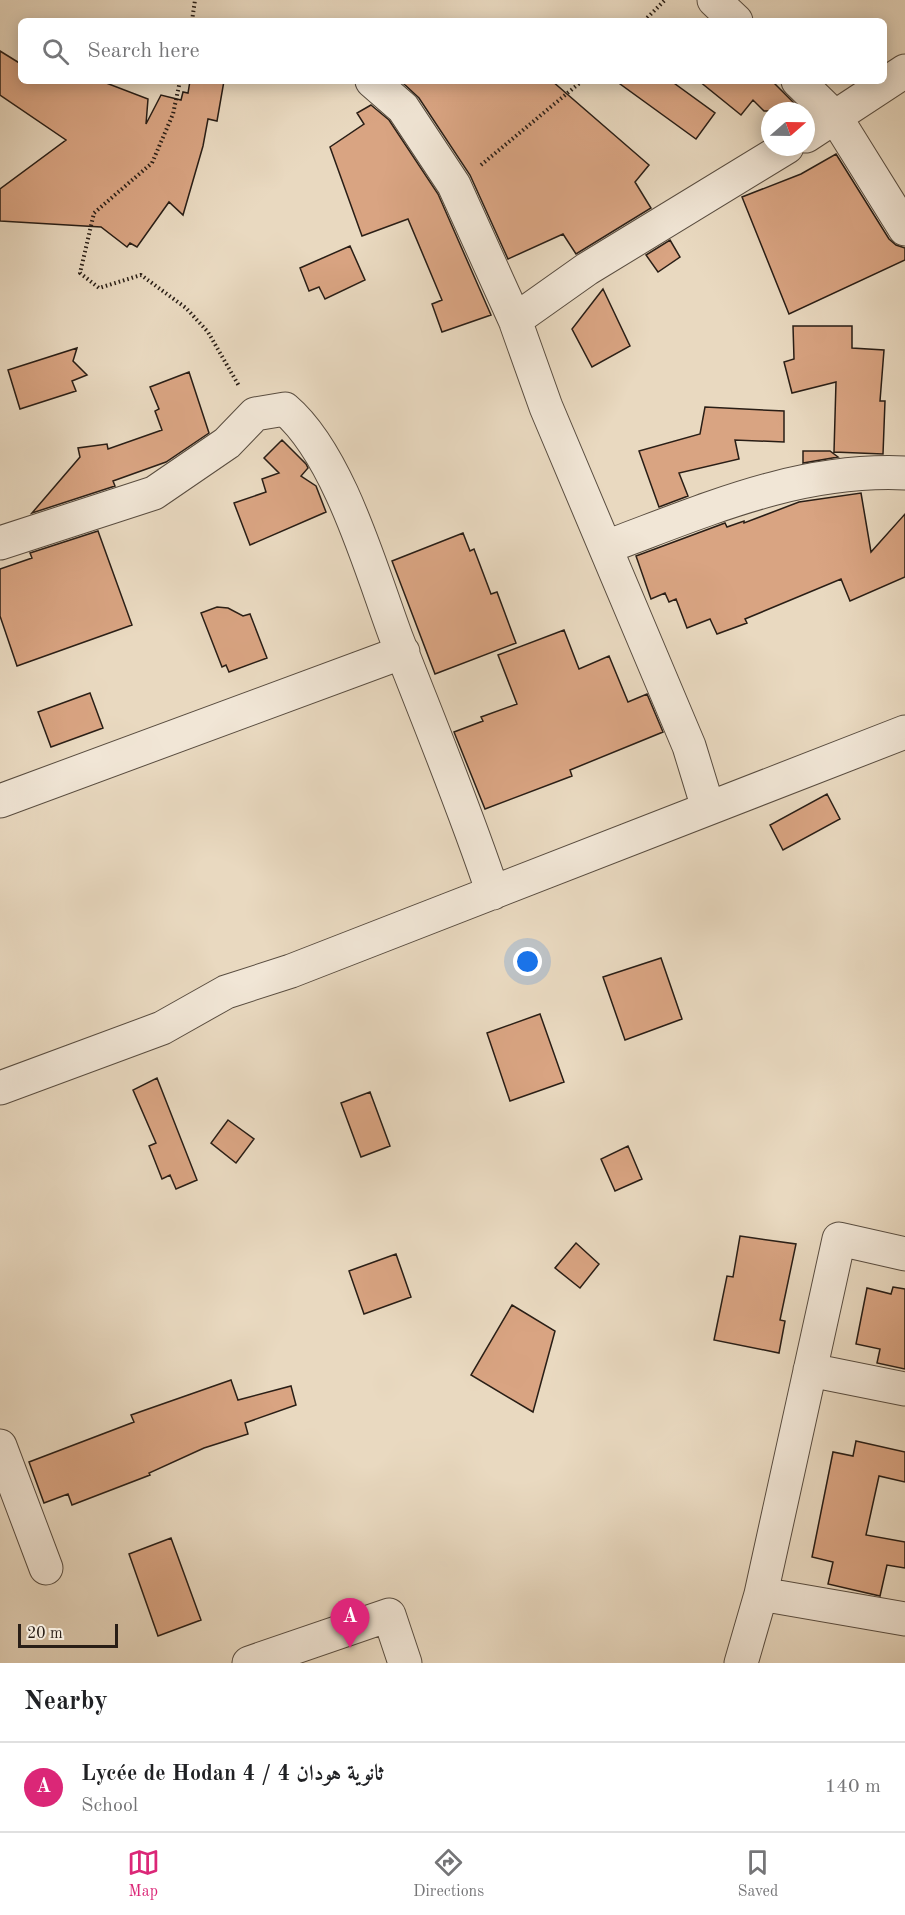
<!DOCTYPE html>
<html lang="en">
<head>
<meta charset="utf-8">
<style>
  :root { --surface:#fff; --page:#f6f6f6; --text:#202124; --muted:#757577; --line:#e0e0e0; --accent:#db2777 }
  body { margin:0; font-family:"Old Standard TT",Amiri,serif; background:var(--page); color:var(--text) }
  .compass { position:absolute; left:761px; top:102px; width:54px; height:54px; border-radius:50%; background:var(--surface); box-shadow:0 3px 15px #0003; rotate:70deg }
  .scale { position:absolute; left:18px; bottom:15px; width:100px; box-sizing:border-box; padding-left:6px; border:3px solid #291e16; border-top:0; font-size:16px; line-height:21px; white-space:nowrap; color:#291e16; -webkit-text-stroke:4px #f1e6d6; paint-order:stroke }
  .you { position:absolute; left:528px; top:962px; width:21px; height:21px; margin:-15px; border:4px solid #fff; border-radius:50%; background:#1a73e8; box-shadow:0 0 0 9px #1a73e833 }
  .badge { display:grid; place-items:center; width:39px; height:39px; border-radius:50%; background:var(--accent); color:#fff; font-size:20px; font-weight:700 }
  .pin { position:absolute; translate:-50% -50px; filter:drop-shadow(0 2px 3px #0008) }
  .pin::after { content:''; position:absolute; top:32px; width:21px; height:18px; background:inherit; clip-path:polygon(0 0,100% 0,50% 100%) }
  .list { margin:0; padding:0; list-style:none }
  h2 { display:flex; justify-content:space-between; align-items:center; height:78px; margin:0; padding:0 24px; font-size:26px }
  h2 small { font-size:20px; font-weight:400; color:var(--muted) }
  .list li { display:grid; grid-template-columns:39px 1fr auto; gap:18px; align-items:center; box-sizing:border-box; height:90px; padding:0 24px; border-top:2px solid var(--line) }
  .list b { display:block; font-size:22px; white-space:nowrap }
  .list p { margin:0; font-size:20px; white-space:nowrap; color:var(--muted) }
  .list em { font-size:20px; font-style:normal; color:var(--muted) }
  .icon { flex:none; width:33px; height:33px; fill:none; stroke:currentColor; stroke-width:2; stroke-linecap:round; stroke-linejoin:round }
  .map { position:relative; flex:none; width:905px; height:1663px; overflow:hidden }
  .search { position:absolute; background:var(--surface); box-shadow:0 3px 15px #0003; left:18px; right:18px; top:18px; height:66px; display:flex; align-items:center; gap:15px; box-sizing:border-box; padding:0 21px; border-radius:9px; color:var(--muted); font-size:22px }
  .sheet { height:168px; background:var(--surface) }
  nav { display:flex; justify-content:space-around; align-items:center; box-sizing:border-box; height:84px; border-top:2px solid var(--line); background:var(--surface); font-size:16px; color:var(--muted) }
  nav a { display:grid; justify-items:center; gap:3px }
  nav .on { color:var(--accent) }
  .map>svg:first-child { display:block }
  .building { fill:#d9a482; stroke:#291e16; stroke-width:1.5 }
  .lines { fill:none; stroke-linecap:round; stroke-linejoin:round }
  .street-casing { stroke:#594d40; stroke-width:35 }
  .path { stroke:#291e16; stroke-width:4; stroke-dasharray:1.5 3; stroke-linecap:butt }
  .street { stroke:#f1e6d6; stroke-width:33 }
</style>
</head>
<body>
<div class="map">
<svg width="905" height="1663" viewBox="0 0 905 1663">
  <rect width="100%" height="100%" fill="#e9d9c0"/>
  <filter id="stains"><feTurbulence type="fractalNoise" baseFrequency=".00333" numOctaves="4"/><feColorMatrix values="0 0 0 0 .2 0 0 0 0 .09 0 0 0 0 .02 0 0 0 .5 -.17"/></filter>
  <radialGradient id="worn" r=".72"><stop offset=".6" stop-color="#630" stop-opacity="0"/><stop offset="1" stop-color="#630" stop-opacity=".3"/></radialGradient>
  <path class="building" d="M0,51L21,64V81H101L148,99L146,124L161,95L181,100L183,92L188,93L190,81H224L217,121L208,119L203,146L183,215L169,202L137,247L130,243L127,247L101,227L0,221V189L66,140L0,95Z
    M410,81H552L649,165L635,182L651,208L576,254L563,234L508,259L470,175L419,98L404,84Z
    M616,81H671L715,113L696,139Z
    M699,81H772L802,111H764L753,100L741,115Z
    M371,105L389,120L438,194L491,315L442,332L432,304L442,300L408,219L362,236L330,147L364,124L357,113Z
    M836,154L889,239L896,245L905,248V260L789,314L742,197L801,174Z
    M670,240L680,257L658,272L646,255Z
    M350,246L365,280L325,299L319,287L309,291L300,268Z
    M603,289L630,346L592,367L572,329Z
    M793,326H852V348L884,350L880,401H885L883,454L834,452L836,382L792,393L784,362L794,359Z
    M77,348L73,361L87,375L72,381L76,391L20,409L8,370Z
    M189,372L209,433L166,462L113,481L115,486L32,513L80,457L78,448L107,444L108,449L162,430L155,411L159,409L150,387Z
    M705,407L784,411V442L735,440L739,459L679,473L688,496L659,507L639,451L700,434Z
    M282,440L306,464L308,468L301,476L316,486L326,512L250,545L234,503L266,492L262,479L279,473L264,458Z
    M803,451H830L838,457L803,463Z
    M861,493L871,552L905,514V577L850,601L841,579L745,619L747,623L717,634L710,619L687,628L676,599L669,602L665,593L651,599L636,556L725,523L727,527L744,521V523L799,502Z
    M98,531L132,625L17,666L0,616V569L32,558L30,553Z
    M463,533L470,551L474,549L491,594L497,592L516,643L435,674L392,561Z
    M217,607L228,608L243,616L250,614L267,658L229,672L226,665L222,667L201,613Z
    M564,630L579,669L609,656L628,702L647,694L663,732L570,770L572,776L485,809L454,732L483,721L481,717L517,704L498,655Z
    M90,693L103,728L51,747L38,712Z
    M827,794L840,819L783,850L770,825Z
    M661,958L682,1019L625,1040L603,977Z
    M540,1014L564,1082L510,1101L487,1033Z
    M157,1078L197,1180L176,1189L170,1175L162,1179L149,1146L156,1143L133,1090Z
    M370,1092L390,1146L361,1157L341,1103Z
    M228,1120L254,1139L236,1163L211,1143Z
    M628,1146L642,1179L615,1191L601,1159Z
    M740,1236L796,1244L780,1320L785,1321L779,1353L714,1340L727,1276L733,1277Z
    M576,1243L599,1264L580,1288L555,1268Z
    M396,1254L411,1297L364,1314L349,1271Z
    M893,1287L905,1289V1369L877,1363L880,1349L856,1344L867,1288L891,1294Z
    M512,1305L555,1331L533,1412L471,1375Z
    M231,1380L238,1400L291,1386L296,1405L245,1423L248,1434L204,1448L149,1473L150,1475L72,1505L68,1494L44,1503L29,1462L134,1422L131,1415Z
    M856,1441L905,1452V1482L879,1476L866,1535L905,1542V1568L887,1565L880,1596L828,1584L833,1562L812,1557L833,1452L853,1456Z
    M171,1538L201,1620L158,1636L129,1554Z"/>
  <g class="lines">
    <defs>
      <path id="street" d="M714,0L736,21
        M372,81L403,108L454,185L515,320L546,407L689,746L708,808
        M798,81L836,118L905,229
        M806,136L905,71
        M515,320L587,269L787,147
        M0,543L154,493L227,443L255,414L285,409C339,455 371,570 396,637C429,722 464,806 493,893
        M606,547C704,511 798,468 905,473
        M0,801L403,652
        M0,1088L162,1028L226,992L291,971L905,732
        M810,1370L905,1389
        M0,1446L46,1568
        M761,1594L905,1619
        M249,1663L389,1615L405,1663
        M741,1663L761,1594L839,1239L905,1254"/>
    </defs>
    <use href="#street" class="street-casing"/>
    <path class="path" d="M192,21L195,0
      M644,21L665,0
      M180,81L173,114L152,163L94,213L80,273L99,288L141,275L186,308L208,332L239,386
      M481,165L582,81"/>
    <use href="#street" class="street"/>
  </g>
  <rect width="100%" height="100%" filter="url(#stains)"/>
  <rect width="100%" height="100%" fill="url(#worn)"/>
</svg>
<svg class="compass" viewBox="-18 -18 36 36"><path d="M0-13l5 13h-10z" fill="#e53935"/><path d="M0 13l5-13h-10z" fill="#757577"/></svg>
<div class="scale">20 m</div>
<div class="you"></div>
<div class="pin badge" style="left:350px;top:1648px">A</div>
<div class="search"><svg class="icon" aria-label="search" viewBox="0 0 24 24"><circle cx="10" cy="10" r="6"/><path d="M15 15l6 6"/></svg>Search here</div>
</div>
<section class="sheet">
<h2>Nearby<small></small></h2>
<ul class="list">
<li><span class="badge">A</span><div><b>Lycée de Hodan 4 / ثانوية هودان 4</b><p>School</p></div><em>140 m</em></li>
</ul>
</section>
<nav>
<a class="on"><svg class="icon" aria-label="map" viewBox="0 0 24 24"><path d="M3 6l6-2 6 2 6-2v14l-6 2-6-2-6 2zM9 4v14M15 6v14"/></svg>Map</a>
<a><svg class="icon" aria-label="directions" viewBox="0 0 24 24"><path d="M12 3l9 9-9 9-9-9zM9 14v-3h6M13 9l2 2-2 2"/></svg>Directions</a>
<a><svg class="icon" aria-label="saved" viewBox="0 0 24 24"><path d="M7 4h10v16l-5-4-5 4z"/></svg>Saved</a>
</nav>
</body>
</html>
